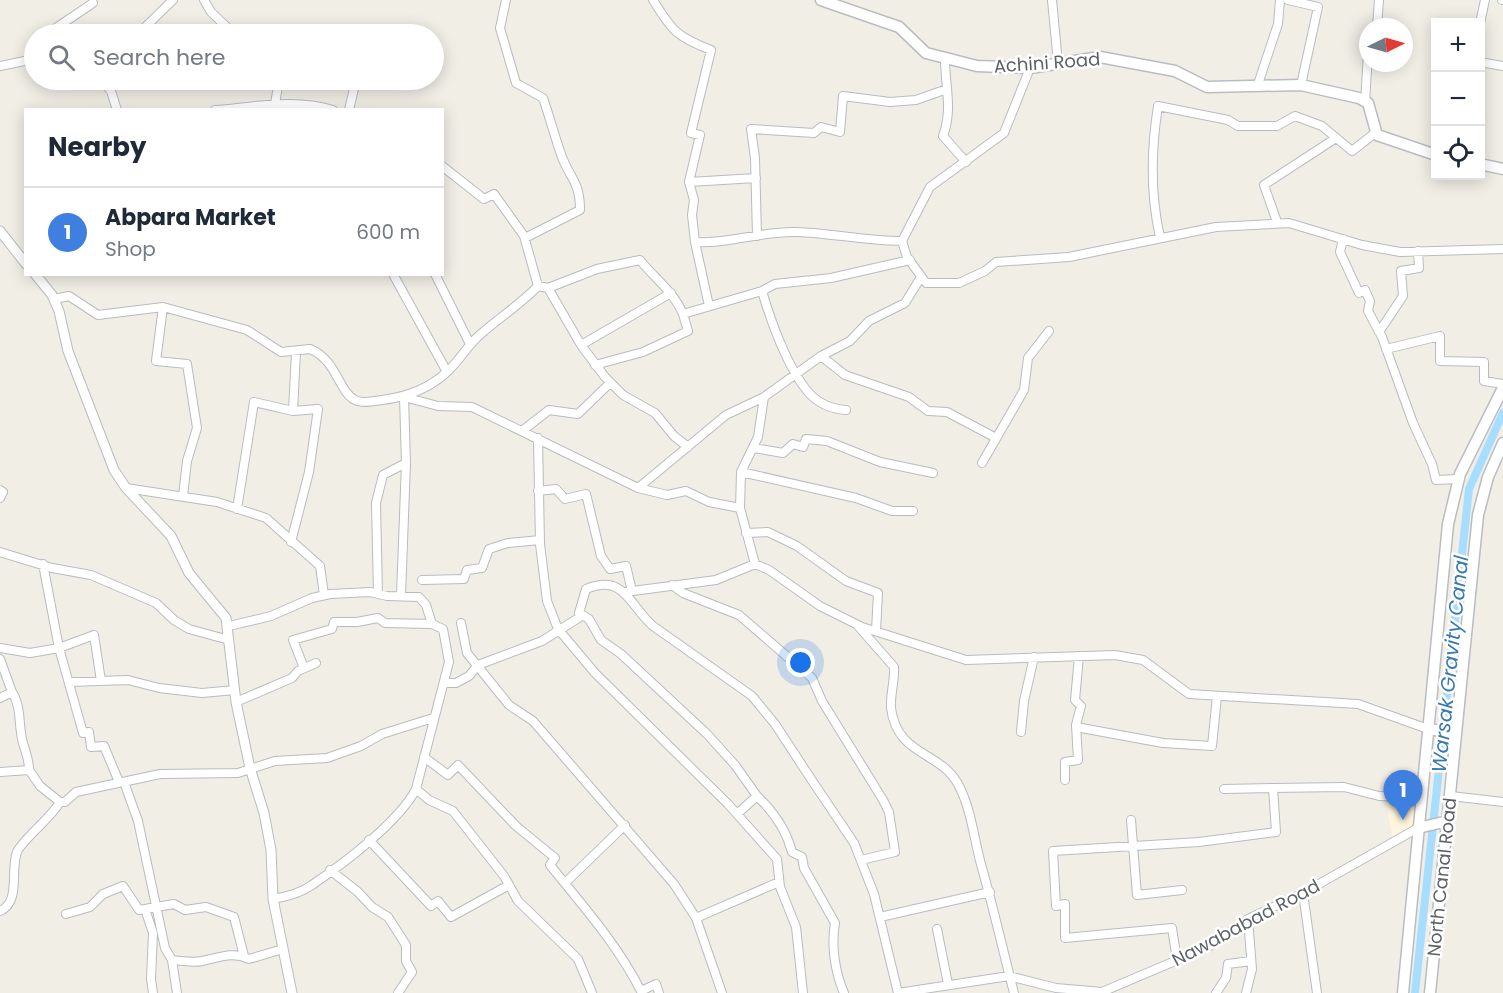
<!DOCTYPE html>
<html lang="en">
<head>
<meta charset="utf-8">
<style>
  :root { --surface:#fff; --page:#f6f6f7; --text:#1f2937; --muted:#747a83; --line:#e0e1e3; --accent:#d93025 }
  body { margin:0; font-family:Poppins,sans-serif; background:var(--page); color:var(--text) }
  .controls { position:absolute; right:18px; top:18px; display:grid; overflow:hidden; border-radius:0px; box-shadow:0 3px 15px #0003 }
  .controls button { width:54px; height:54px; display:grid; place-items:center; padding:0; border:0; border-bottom:2px solid var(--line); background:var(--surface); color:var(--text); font:30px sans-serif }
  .compass { position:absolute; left:1359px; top:18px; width:54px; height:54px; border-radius:50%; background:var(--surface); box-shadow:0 3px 15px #0003; rotate:85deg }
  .you { position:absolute; left:801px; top:663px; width:21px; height:21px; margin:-15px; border:4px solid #fff; border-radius:50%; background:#1a73e8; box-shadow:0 0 0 9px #1a73e833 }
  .badge { display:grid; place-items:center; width:39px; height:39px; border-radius:50%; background:var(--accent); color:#fff; font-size:20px; font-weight:700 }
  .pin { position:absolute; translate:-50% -50px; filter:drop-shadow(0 2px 3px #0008) }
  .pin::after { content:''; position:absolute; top:32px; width:21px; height:18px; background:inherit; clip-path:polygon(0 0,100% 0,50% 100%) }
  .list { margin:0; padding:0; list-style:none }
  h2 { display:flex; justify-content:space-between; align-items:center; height:78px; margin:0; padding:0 24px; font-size:26px }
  h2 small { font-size:20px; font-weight:400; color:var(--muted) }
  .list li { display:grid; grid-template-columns:39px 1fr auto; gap:18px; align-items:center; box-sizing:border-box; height:90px; padding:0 24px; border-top:2px solid var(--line) }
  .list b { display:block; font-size:22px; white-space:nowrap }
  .list p { margin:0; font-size:20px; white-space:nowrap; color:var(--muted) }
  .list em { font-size:20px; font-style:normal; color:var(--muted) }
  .icon { flex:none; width:33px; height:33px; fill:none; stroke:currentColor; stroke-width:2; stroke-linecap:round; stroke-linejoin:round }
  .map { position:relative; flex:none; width:1503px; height:993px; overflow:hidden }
  .search { position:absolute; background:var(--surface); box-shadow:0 3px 15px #0003; left:24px; top:24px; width:420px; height:66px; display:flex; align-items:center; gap:15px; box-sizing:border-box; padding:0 21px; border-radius:33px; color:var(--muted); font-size:22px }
  .panel { position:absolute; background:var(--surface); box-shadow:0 3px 15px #0003; left:24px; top:108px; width:420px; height:168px; border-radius:0px }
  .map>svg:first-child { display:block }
  .commercial { fill:#fff5dc }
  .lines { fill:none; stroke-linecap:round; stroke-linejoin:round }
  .canal { stroke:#a7ddff; stroke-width:8 }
  .minor-casing { stroke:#b8bcc0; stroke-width:10 }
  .tertiary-casing { stroke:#b8bcc0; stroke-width:11 }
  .secondary-casing { stroke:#b9bdc2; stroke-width:13 }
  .minor { stroke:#fff; stroke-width:8 }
  .tertiary { stroke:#fff; stroke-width:9 }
  .secondary { stroke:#fff; stroke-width:10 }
  .labels { text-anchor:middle; stroke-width:5; stroke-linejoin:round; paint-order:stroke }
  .street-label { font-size:18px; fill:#5d6267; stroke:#fff }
  .water-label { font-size:20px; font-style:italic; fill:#3879b1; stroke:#fff }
</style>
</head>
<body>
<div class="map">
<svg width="1503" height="993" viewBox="0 0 1503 993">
  <rect width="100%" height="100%" fill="#f1eee6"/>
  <path class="commercial" d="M1386,800H1421L1417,826L1392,837Z"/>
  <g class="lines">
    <path class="canal" d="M1415,993L1469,489L1503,413"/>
    <defs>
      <path id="minor" d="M204,0L211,12L234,34
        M506,0L500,28L516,83L543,98C550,118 555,138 562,157C571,180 580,182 580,210L525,238
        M653,0C672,31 677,37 711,50L691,133L700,135L689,182L694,200L692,215L695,242L709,306
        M1052,0L1058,63
        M1288,0L1318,7L1301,85
        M1502,0H1503
        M1480,23L1485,0
        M1377,27L1379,0
        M47,34L93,3
        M138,34L173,0
        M945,59C945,86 953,109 943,136L966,162
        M1480,62L1503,66
        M0,66L34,59
        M1030,68L1004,133L930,187L902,241L907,257L926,283H959L985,271L996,262L1069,257L1216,227L1289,223L1362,245L1400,252L1503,249
        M101,80L111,91L117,110
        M1257,87L1278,24L1280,0
        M1365,102L1368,54
        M275,104L279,80
        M215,110C255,107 294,98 333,110
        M349,110L356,80
        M442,166L484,199L494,194L524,236L538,286
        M689,182L756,178
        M1277,222L1264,185L1336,138
        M757,236L755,158L751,129L814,133L821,127L840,132L843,96L890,102L916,100L947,89
        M1160,237C1150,193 1151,150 1158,106L1228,120L1238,126H1277L1295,116L1322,126L1352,151L1375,133
        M1343,239L1340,252L1359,293L1365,290L1370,301L1368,311L1382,337L1413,423L1432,464L1436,480L1459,479
        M695,242C730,244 761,231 796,232C831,233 866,241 902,241
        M393,274L447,372
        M435,274L470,344
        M548,288L581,345L605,377L623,395L655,413L674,436L688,447
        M762,291C771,322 788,369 809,393C819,404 833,409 846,410
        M54,299L69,296L98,315L163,307L247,330L281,352L310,349C337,360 338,391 355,400C362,404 375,401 382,400C407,397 430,388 448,371C461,359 468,344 482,333C500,317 521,304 538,286L548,288L597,269L640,260C655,279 674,292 683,314L762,291L775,284L831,278L910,260
        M163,307L156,361L187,364L197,428L187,461L183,496
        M1379,332L1403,296L1401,271L1419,268L1418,251
        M581,345L671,293
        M1386,349L1440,336V361L1484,362V381L1503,384
        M821,356L845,375L909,397L928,411L947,412L996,438
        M595,365L643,352L688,331L683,314
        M522,431L549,410L578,414L610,383
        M538,438L540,544L547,601L558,629L595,673L728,804L777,859L780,887L796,927L803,993
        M754,448L783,453L793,444L803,447L806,439L827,441L880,462L933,473
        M982,463L1024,390L1028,358L1049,331
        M741,472L856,498L892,511H913
        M126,488L217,502L266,518L320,566L324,595
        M638,488L726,415L764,397
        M0,490L3,492L0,498
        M538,491L556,489L565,499L586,494L601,556L610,569L626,566L632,591
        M237,509L254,402L293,411
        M746,533L768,532L797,546L846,581L878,593L876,631
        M291,542L309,472L318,409L293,411L296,352
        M0,552L52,568L91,575L156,603L174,620L189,629L229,640
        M43,564L59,648L94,635L101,681
        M755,564L740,508L741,472L758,437L764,397L821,356L850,341L869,321L905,303L921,277
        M422,580L464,579L467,570L482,568L489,549L508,543L540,540
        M672,585L683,593L739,615L812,678L822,701L883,800L889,812L895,852L861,860
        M625,592L716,580L755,564L769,570L820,606L862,627L966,660L1115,655L1143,660L1189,694L1358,704L1428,729
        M378,594L376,503L383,475L406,463
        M401,595L406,463L404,397L438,406L472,407L638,488L667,495L686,491L709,502L740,508
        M579,613L589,619L601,640L621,654L707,734L735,765L757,796L737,814
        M461,623L467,653L509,705L533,721L674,884L696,918L722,993
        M229,626L271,616L312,598L330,594L370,592L387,596L419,597L426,605L432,624L443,629L449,662L416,789C399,822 343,864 312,885C301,893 285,897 273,899
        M859,627L894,667C895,680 890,695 891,708C897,756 940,751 958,784C972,810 974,841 982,868C994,910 1003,951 1014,993
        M0,648L30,653L59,648L83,733L89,732L91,747L104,746L119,782
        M0,659L12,692
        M304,668L293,640L332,629L334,622H357L378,618L385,623L432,624
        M70,682L128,680L159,688L202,693L235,690
        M444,683H456L469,676L478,665L542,641L580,617L579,613L586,589C624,573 629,605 653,626L752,696L775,724L811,779L854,843L874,894L898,993L1009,976L1056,988L1102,992L1208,947L1248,919L1303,893L1418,828
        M0,698L12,692C22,707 18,726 23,743C26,753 29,759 29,770
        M236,702L292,678L298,671L316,663
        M1076,727L1163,743L1212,746L1217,696
        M1021,732L1024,701L1034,657
        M424,757L448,775L458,765L516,826L555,858L550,865C583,906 617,944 641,991L656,984L659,993
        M0,772L29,770L40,786L60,802
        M1065,780V762L1078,760L1076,725L1081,706L1075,700L1079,656
        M124,782L138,821L165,948L172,960
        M416,789L429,800L453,811L504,876L518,901L578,959L592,993
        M1224,789L1273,788
        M757,796C774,812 786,829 792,852L802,857L804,868L835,923C831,946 835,972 844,993
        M1451,796L1503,802
        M1131,820L1137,895L1182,890
        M369,840L431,906L438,901L451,917L509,885
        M330,870L358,892L372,907L388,917L406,945V961L412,972L398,993
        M565,883L625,825
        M1303,893L1317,993
        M145,909L153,933L151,979L153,993
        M0,911C21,902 10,870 17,852C23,839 50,819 60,802H65L76,792L160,774L238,773L275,761L327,758L361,746L382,734L433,718
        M66,914L90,907L103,894L123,886L139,910L174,904L185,910L206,907L234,917L244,956
        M880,917L990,892
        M696,918L779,882
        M937,929L948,984
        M1177,960L1172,928L1065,938V904L1056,906L1053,851L1199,842L1276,832L1273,788L1344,787L1379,796L1422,798
        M177,993L172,960C182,961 193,963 202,961C219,958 232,951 249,959L283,949
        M1216,993L1226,978L1228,964L1251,961
        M1246,993L1252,969L1248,919"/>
      <path id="tertiary" d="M0,231L26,264
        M35,274L52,295L59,311L68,351L114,470L126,488L171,536L189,573L226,618L236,702L250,768L264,813L271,850L273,899L292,993"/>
      <path id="secondary" d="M821,0L899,27L926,53L977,66L1030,68L1100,57L1175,71L1207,87L1301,85L1359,98L1368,103L1377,135L1436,155
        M1480,164L1503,169
        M1428,729L1455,733
        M1418,828L1448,821
        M1403,993L1448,524L1460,474L1503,388
        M1430,993L1478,515L1488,477L1503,443"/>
    </defs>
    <use href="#minor" class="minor-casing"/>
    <use href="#tertiary" class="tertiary-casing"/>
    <use href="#secondary" class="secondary-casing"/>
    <use href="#minor" class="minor"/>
    <use href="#tertiary" class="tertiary"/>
    <use href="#secondary" class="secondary"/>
  </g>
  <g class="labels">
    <g class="street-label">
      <text transform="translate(1047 63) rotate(-4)" y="6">Achini Road</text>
      <text transform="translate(1442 877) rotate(-84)" y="6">North Canal Road</text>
      <text transform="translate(1246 923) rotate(-28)" y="6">Nawababad Road</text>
    </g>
    <g class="water-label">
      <text transform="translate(1450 664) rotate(-84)" y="7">Warsak Gravity Canal</text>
    </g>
  </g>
</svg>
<div class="controls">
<button>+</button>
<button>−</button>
<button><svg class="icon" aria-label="locate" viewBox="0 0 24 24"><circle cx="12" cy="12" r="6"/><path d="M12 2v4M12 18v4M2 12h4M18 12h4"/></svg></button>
</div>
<svg class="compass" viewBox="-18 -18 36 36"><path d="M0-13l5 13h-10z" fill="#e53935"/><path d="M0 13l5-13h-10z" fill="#747a83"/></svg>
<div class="you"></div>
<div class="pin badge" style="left:1403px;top:820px;background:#3f7fe0">1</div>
<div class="search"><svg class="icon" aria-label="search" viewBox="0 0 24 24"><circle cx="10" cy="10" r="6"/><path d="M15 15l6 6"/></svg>Search here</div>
<section class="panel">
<h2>Nearby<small></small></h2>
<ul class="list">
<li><span class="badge" style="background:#3f7fe0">1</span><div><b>Abpara Market</b><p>Shop</p></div><em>600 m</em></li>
</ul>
</section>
</div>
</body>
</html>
